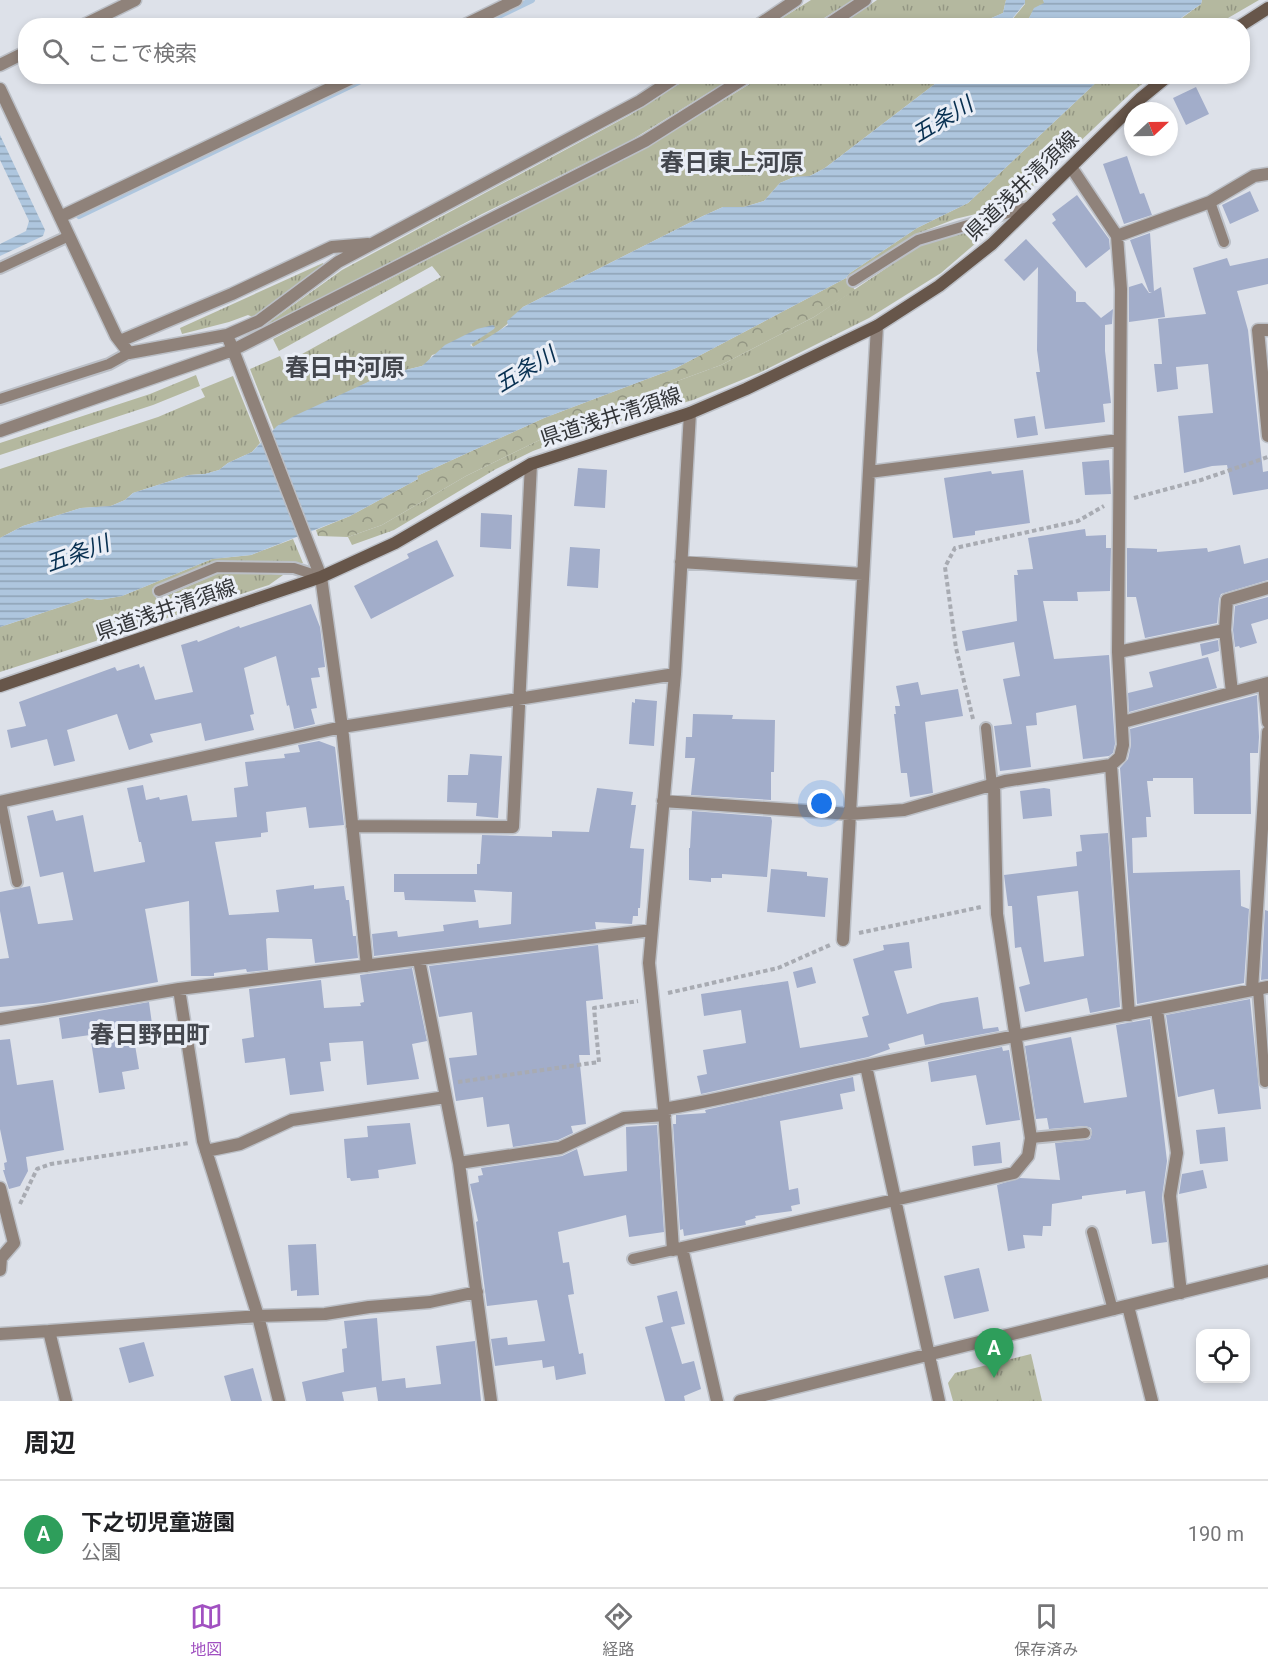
<!DOCTYPE html>
<html lang="ja">
<head>
<meta charset="utf-8">
<style>
  :root { --surface:#fff; --page:#f6f6f6; --text:#202124; --muted:#757577; --line:#e0e0e0; --accent:#a151c1 }
  body { margin:0; font-family:Roboto,"Noto Sans JP",sans-serif; background:var(--page); color:var(--text) }
  .controls { position:absolute; right:18px; bottom:18px; display:grid; overflow:hidden; border-radius:12px; box-shadow:0 3px 9px #0003 }
  .controls button { width:54px; height:54px; display:grid; place-items:center; padding:0; border:0; border-bottom:2px solid var(--line); background:var(--surface); color:var(--text); font:30px sans-serif }
  .compass { position:absolute; left:1124px; top:102px; width:54px; height:54px; border-radius:50%; background:var(--surface); box-shadow:0 3px 9px #0003; rotate:68deg }
  .you { position:absolute; left:822px; top:804px; width:21px; height:21px; margin:-15px; border:4px solid #fff; border-radius:50%; background:#1a73e8; box-shadow:0 0 0 9px #1a73e833 }
  .badge { display:grid; place-items:center; width:39px; height:39px; border-radius:50%; background:var(--accent); color:#fff; font-size:20px; font-weight:700 }
  .pin { position:absolute; translate:-50% -50px; filter:drop-shadow(0 2px 3px #0008) }
  .pin::after { content:''; position:absolute; top:32px; width:21px; height:18px; background:inherit; clip-path:polygon(0 0,100% 0,50% 100%) }
  .list { margin:0; padding:0; list-style:none }
  h2 { display:flex; justify-content:space-between; align-items:center; height:78px; margin:0; padding:0 24px; font-size:26px }
  h2 small { font-size:20px; font-weight:400; color:var(--muted) }
  .list li { display:grid; grid-template-columns:39px 1fr auto; gap:18px; align-items:center; box-sizing:border-box; height:108px; padding:0 24px; border-top:2px solid var(--line) }
  .list b { display:block; font-size:22px; white-space:nowrap }
  .list p { margin:0; font-size:20px; white-space:nowrap; color:var(--muted) }
  .list em { font-size:20px; font-style:normal; color:var(--muted) }
  .icon { flex:none; width:33px; height:33px; fill:none; stroke:currentColor; stroke-width:2; stroke-linecap:round; stroke-linejoin:round }
  .map { position:relative; flex:none; width:1268px; height:1401px; overflow:hidden }
  .search { position:absolute; background:var(--surface); box-shadow:0 3px 9px #0003; left:18px; right:18px; top:18px; height:66px; display:flex; align-items:center; gap:15px; box-sizing:border-box; padding:0 21px; border-radius:24px; color:var(--muted); font-size:22px }
  .sheet { height:186px; background:var(--surface) }
  nav { display:flex; justify-content:space-around; align-items:center; box-sizing:border-box; height:84px; border-top:2px solid var(--line); background:var(--surface); font-size:16px; color:var(--muted) }
  nav a { display:grid; justify-items:center; gap:3px }
  nav .on { color:var(--accent) }
  .map>svg:first-child { display:block }
  .grass { fill:url(#grass-tufts) }
  .forest { fill:url(#forest-crowns) }
  .water { fill:url(#water-rules) }
  .lines { fill:none; stroke-linecap:round; stroke-linejoin:round }
  .stream { stroke:#aec6de; stroke-width:6 }
  .building { fill:#a2adca; fill-rule:evenodd }
  .service-casing { stroke:#bbbfc6; stroke-width:14 }
  .minor-casing { stroke:#bbbfc6; stroke-width:15 }
  .secondary-casing { stroke:#bbbfc6; stroke-width:15 }
  .path { stroke:#a8abb2; stroke-width:4; stroke-dasharray:4.5 3; stroke-linecap:butt }
  .service { stroke:#8f827a; stroke-width:10 }
  .minor { stroke:#8f827a; stroke-width:12 }
  .secondary { stroke:#67564a; stroke-width:12 }
  .labels { text-anchor:middle; stroke-width:6; stroke-linejoin:round; paint-order:stroke }
  .street-label { font-size:21px; fill:#333538; stroke:#eaeef6 }
  .water-label { font-size:22px; font-style:italic; fill:#083051; stroke:#eaeef6 }
  .quarter-label { font-size:24px; font-weight:bold; fill:#44474e; stroke:#eaeef6 }
</style>
</head>
<body>
<div class="map">
<svg width="1268" height="1401" viewBox="0 0 1268 1401">
  <defs>
    <pattern id="grass-tufts" width="24" height="20" patternUnits="userSpaceOnUse" patternTransform="scale(1.5)"><rect width="24" height="20" fill="#b4b89f"/><path d="M3 7l-1-3M5 7V3M7 7l1-3M15 17l-1-3M17 17v-4M19 17l1-3" fill="none" stroke="#939683"/></pattern>
    <pattern id="forest-crowns" width="20" height="18" patternUnits="userSpaceOnUse" patternTransform="scale(1.5)"><rect width="20" height="18" fill="#b4b89f"/><path d="M2 6a3 3 0 1 1 6 0M12 15a3 3 0 1 1 6 0" fill="none" stroke="#939683"/></pattern>
    <pattern id="water-rules" width="6" height="5" patternUnits="userSpaceOnUse" patternTransform="scale(1.5)"><rect width="6" height="5" fill="#aec6de"/><path d="M0 2.5h6" fill="none" stroke="#8ea2b5"/></pattern>
  </defs>
  <rect width="100%" height="100%" fill="#dde1e9"/>
  <path class="grass" d="M811,0H853L813,25H771Z
    M877,0H1006L1003,13L987,20L982,25L839,26Z
    M1025,0H1043L1045,3L1034,9L1028,20L1018,25L1007,26L1025,4Z
    M1202,0H1259L1216,25L1171,26L1201,4Z
    M690,77H734L630,141L482,214L285,318L264,326L342,270L630,115Z
    M761,77H944L825,168L810,176L794,177L780,183L764,201L744,207H723L703,216L523,307C509,324 493,338 473,347L471,343L432,355L428,362L422,366L381,376L278,426L274,430L250,369L280,356L284,364L441,277L432,266L279,351L273,339L657,141Z
    M1102,77H1151L1132,92L1013,205L955,219L919,233L846,278L850,273L917,228L968,203Z
    M987,225L991,228L990,231L941,273L869,318L761,372L693,400L593,429L533,451L496,469L394,530L352,545L348,537L382,525L466,476L564,428L653,390L721,365L814,317L919,246Z
    M323,263L325,270L257,319L248,315L229,322L182,334L180,328Z
    M196,375L200,386L153,405L0,455V443L150,394Z
    M233,376L260,443L252,452L228,463L219,470L205,474L189,475L133,493L125,500L111,506L81,508L23,526L0,538V469L158,417L205,397L201,389Z
    M293,539L303,563L215,564L152,589L157,600L219,573L249,572L283,575L269,585L0,672V627L87,598L99,600L122,596L212,559L251,555Z
    M1031,1354L1042,1401H953L948,1383L955,1373Z"/>
  <path class="forest" d="M846,278L855,290L814,317L721,365L653,390L564,428L466,476L382,525L348,537L318,536L316,530L350,516L418,479L417,476L544,418L676,368Z"/>
  <path class="water" d="M1006,0H1025V3L1007,25H982L987,20L1003,13Z
    M1043,0H1202L1201,4L1171,25H1018L1028,20L1034,8L1044,3Z
    M944,77H1102L968,203L917,228L850,273L846,278L676,368L544,418L417,476L418,479L350,516L251,555L212,559L122,596L99,600L87,598L0,627V538L23,526L81,508L111,506L125,500L133,493L189,475L205,474L219,470L228,463L252,452L277,426L294,416L381,376L422,366L445,345L477,329L493,325L495,327L494,329L470,345L473,347L508,325L507,321L523,307L703,216L723,207H744L764,201L780,183L794,177L810,176L825,168Z
    M0,135L45,230L43,236L0,256V244L26,231L29,221L0,160Z"/>
  <g class="lines">
    <path class="stream" d="M478,26L532,0
      M79,216L371,76"/>
  </g>
  <path class="building" d="M1196,87L1209,114L1186,125L1173,98Z
    M1127,156L1140,194L1144,193L1152,215L1124,224L1103,164Z
    M1250,191L1259,211L1230,224L1222,205Z
    M1077,195L1109,239L1110,249L1086,268L1052,223L1056,220L1052,214Z
    M1150,233L1154,291L1161,287L1165,317L1129,322V287L1142,283L1149,293L1152,292H1149L1130,240Z
    M1026,239L1076,292V302H1085L1101,318L1113,309L1112,324L1105,325V351L1111,403L1103,404L1105,422L1045,429L1036,372H1040L1037,350L1038,267L1024,281L1004,260Z
    M1227,258L1230,266L1268,258V284L1237,291L1248,330L1263,472L1268,471V489L1233,495L1227,465L1212,466L1184,473L1178,416L1213,413L1208,364L1176,367L1178,389L1157,392L1154,364H1162L1158,319L1206,314L1193,268Z
    M1035,416L1038,435L1017,438L1014,419Z
    M1109,460L1111,494L1085,495L1082,462Z
    M578,468L607,470L605,508L574,506Z
    M1023,470L1030,523L975,531V535L953,538L944,478L991,471L992,474Z
    M481,513L512,515L511,549L480,547Z
    M1085,529L1086,536L1106,535V548H1111L1110,591L1077,592L1078,601H1043L1054,659L1109,655L1115,744L1113,753L1109,756L1083,759L1076,705L1036,713L1037,725L1026,726L1031,767L1000,771L994,726L1012,724L1003,679L1020,676L1014,642L966,651L962,631L1017,621L1014,575H1018L1017,570L1033,569L1028,538Z
    M437,540L454,576L371,619L354,586L409,558L407,554Z
    M1240,545L1244,564L1268,558V580L1221,594L1219,599L1217,623L1145,638L1136,597H1127V548L1157,549V552L1207,548L1208,552Z
    M570,547L600,549L598,588L567,586Z
    M1268,597V619L1251,624L1257,643L1240,648L1239,646L1235,647L1233,630L1235,606Z
    M311,604L320,627L325,667L318,668L320,677L311,678L317,708L311,709L315,724L294,729L289,705L287,706L276,656L244,668L254,714L250,715L254,730L205,741L201,723L150,734L153,742L129,750L117,714L67,730L75,761L54,766L47,739L11,748L7,730L26,726L19,702L115,667L117,671L139,664L140,668L144,666L155,700L193,692L181,645L197,640L198,642L239,626L240,628Z
    M1218,640L1219,651L1202,656L1200,644Z
    M1208,657L1217,688L1129,712L1128,693L1153,687L1149,672Z
    M918,682L921,695L958,689L963,716L925,722L933,793L910,797L907,773H901L894,714H896L895,706H900L896,686Z
    M1257,695L1259,737L1258,753H1250L1251,814H1194L1193,778H1153V781H1147L1151,817H1146L1147,837L1132,838L1133,873L1240,870L1241,906L1249,909L1244,983L1137,1004L1120,768L1128,759L1131,745L1130,729Z
    M635,699L657,701L654,746L629,744L632,702L635,703Z
    M693,714L733,715L732,719L775,720L774,772H771V800L691,795L695,758H685L686,737H692Z
    M319,741L335,747L344,825L309,828L306,807L266,812L268,832L261,833V837L215,842L229,915L279,912L276,890L314,885V889L344,886L346,900H349L353,936H356L358,958L315,963L312,939L268,938L266,939L268,970L247,972L246,969L214,973V976H191L189,901L145,909L158,982L44,1003L0,1007V959L9,958L0,911V892L30,886L38,924L73,920L63,872L40,877L27,816L53,810L56,821L83,815L94,872L145,862L141,842H139L127,788L143,785L146,800L159,797L160,800L187,795L192,821L237,817L234,788L248,786L245,762L285,758L284,754L300,752L298,745Z
    M470,754L502,756L498,818L476,816L477,803L447,802L448,775H468Z
    M597,788L633,792L631,805H636L630,848L644,849L640,908H638V916H633L632,924L595,922L596,929L374,956L372,934L397,931L398,937L444,931L443,925L478,920L479,928L511,924L512,892L474,890L476,902L405,900L404,892H394V874H477V864H480L482,835L552,837V831L589,832Z
    M1044,788L1050,789L1052,816L1023,819L1020,791Z
    M692,811L771,817L772,821L767,877L722,874V878H711V882L689,880V848H690Z
    M1108,833L1120,1007L1090,1013L1087,998L1025,1012L1019,987L1030,984L1021,947L1015,948L1012,906H1008L1004,875L1077,866L1076,852L1082,851L1080,835ZM1078,891L1084,956L1044,962L1037,896Z
    M771,869L807,872V876L828,878L825,917L767,912Z
    M1265,910L1268,911V979L1261,980Z
    M909,942L912,968L894,971L907,1014L941,1003L978,997L983,1029L998,1027L999,1031L925,1045L923,1034L888,1044L890,1049L868,1057L701,1094L697,1076L707,1074L703,1050L746,1043L741,1010L704,1016L701,994L788,981L800,1048L868,1037L862,1017L869,1015L853,959L884,950L883,945Z
    M598,945L603,999L586,1001L590,1055H579L586,1124L571,1126L573,1133L558,1140L513,1147L509,1124L487,1127L483,1097L456,1101L449,1058L477,1055L472,1012L439,1017L429,966Z
    M812,967L816,983L797,988L793,972Z
    M412,968L427,1041L412,1044L419,1079L367,1085L363,1041L329,1043L331,1061L320,1062L324,1091L290,1095L285,1058L245,1063L242,1039L254,1037L249,989L321,980L324,1008L361,1006L360,1003L364,1002L360,975Z
    M1250,999L1261,1109L1218,1114L1214,1089L1178,1097L1166,1015Z
    M149,1002L152,1024L132,1027L139,1069L122,1072L125,1089L99,1093L90,1035L62,1039L59,1018Z
    M1150,1019L1167,1161L1162,1197L1167,1242L1152,1244L1145,1191L1126,1194V1190L1082,1196V1199L1052,1204L1051,1226H1043L1042,1236L1023,1235L1025,1248L1008,1251L997,1185L1020,1178L1060,1180L1055,1143L1086,1140L1090,1139L1092,1133L1091,1128L1085,1126L1049,1129L1047,1118L1036,1119L1025,1046L1071,1037L1084,1103L1127,1097L1116,1025Z
    M10,1039L17,1085L53,1080L64,1150L26,1157L28,1171L20,1186L9,1189L3,1170H5L4,1163L7,1162L0,1129V1040Z
    M1002,1047L1003,1051L1009,1050L1020,1120L986,1125L976,1075L931,1082L928,1062Z
    M853,1077L855,1091L840,1094L843,1109L780,1121L789,1190L798,1188L800,1204L791,1206L792,1211L755,1216L756,1218L745,1221L746,1225L684,1236L683,1229L680,1230L673,1124H676V1115L706,1113L705,1110Z
    M410,1123L416,1164L378,1170L379,1178L351,1181L350,1178H347L344,1139L368,1137L367,1126Z
    M657,1125L664,1232L629,1237L626,1215L558,1232L563,1263L569,1262L574,1294L568,1295L579,1354L583,1353L586,1374L556,1380L554,1366L543,1368L542,1360L495,1366L491,1339L507,1337L508,1345L545,1341L537,1300L487,1306L476,1222L478,1221L470,1184L479,1182L478,1176L483,1175L481,1168L562,1156L577,1149L584,1176L627,1171L626,1127Z
    M1225,1127L1228,1161L1200,1164L1196,1130Z
    M1000,1142L1002,1163L974,1166L972,1146Z
    M1203,1170L1207,1188L1179,1194L1182,1174Z
    M316,1244L319,1295L297,1296V1290L291,1291L288,1245Z
    M979,1268L989,1311L954,1319L944,1276Z
    M677,1291L685,1324L671,1327L682,1364L694,1361L701,1389L684,1396L685,1401H665L645,1327L663,1322L657,1296Z
    M377,1318L382,1381L405,1378L406,1388L441,1384L436,1346L475,1341L481,1401H378L376,1387L342,1392L344,1401H306L302,1382L344,1372L342,1349L347,1348L344,1321Z
    M144,1342L154,1376L129,1383L119,1348Z
    M253,1368L262,1401H231L224,1376Z"/>
  <g class="lines">
    <defs>
      <path id="service" d="M1210,202L1224,242
        M0,268L69,236
        M853,281L918,240L1031,206
        M0,399L109,364L129,353
        M159,591L217,567L294,568L321,577
        M986,728L992,786
        M1,802L17,882
        M1258,989L1265,1082
        M1031,1138L1085,1133
        M1092,1232L1113,1310
        M633,1259L673,1250"/>
      <path id="minor" d="M82,26L135,0
        M463,26L516,0
        M757,26L796,0
        M826,26L865,0
        M0,65L26,52
        M0,89L116,336L129,353L227,335L233,350L321,577L342,727L367,966
        M60,217L356,76
        M1117,236L1210,202L1254,176L1268,174
        M1268,330H1258L1268,436
        M227,335L259,321L338,262L640,101L678,76
        M120,341L232,294L332,247L368,244
        M690,413L675,674L649,963L664,1109L673,1250L1014,1173L1028,1156L1031,1138L997,914L994,785
        M0,431L233,350L645,141L748,76
        M869,472L1119,440
        M681,562L863,574
        M1118,652L1225,630
        M1264,684L1268,722
        M1232,692L1225,630L1227,600L1268,588
        M1123,722L1268,683
        M1111,765L1129,1015
        M663,801L850,814L904,810L1005,781L1111,765L1120,757L1123,745L1118,652L1121,289L1117,236L1071,167
        M0,802L342,727L675,674
        M352,826L513,827L531,464
        M843,940L877,326
        M419,960L459,1163L491,1401
        M179,989L203,1141L258,1316L279,1401
        M1252,990L1268,732
        M1157,1010L1177,1153L1170,1196L1181,1293
        M0,1019L179,989L652,930
        M866,1066L939,1401
        M664,1109C732,1098 798,1080 865,1066C999,1038 1134,1014 1268,987
        M206,1151L240,1144L292,1120L446,1097
        M459,1163L560,1148L624,1118L665,1115
        M0,1188L14,1243L1,1258L0,1270
        M682,1248L717,1401
        M1128,1306L1152,1401
        M0,1334L49,1331
        M66,1401L49,1331L258,1316L325,1314L369,1307L430,1302L477,1292
        M740,1401L1268,1271"/>
      <path id="secondary" d="M1240,26L1268,8
        M0,686L321,577L395,543L531,464L690,413L746,389L877,326L939,286L992,244L1140,99L1168,76"/>
    </defs>
    <use href="#service" class="service-casing"/>
    <use href="#minor" class="minor-casing"/>
    <use href="#secondary" class="secondary-casing"/>
    <path class="path" d="M1134,498L1201,480L1268,457
      M973,719L956,648L945,567L955,548L1078,521L1104,506
      M859,933L981,907
      M668,993L778,968L830,945
      M458,1082L599,1062L594,1008L638,1001
      M20,1204L37,1169L51,1164L189,1143"/>
    <use href="#service" class="service"/>
    <use href="#minor" class="minor"/>
    <use href="#secondary" class="secondary"/>
  </g>
  <g class="labels">
    <g class="street-label">
      <text transform="translate(1022 186) rotate(-44)" y="7">県道浅井清須線</text>
      <text transform="translate(611 417) rotate(-18)" y="7">県道浅井清須線</text>
      <text transform="translate(166 610) rotate(-19)" y="7">県道浅井清須線</text>
    </g>
    <g class="water-label">
      <text transform="translate(942 119) rotate(-31)" y="8">五条川</text>
      <text transform="translate(525 369) rotate(-31)" y="8">五条川</text>
      <text transform="translate(77 553) rotate(-20)" y="8">五条川</text>
    </g>
    <g class="quarter-label">
      <text x="732" y="171">春日東上河原</text>
      <text x="345" y="376">春日中河原</text>
      <text x="150" y="1043">春日野田町</text>
    </g>
  </g>
</svg>
<div class="controls">
<button><svg class="icon" aria-label="locate" viewBox="0 0 24 24"><circle cx="12" cy="12" r="6"/><path d="M12 2v4M12 18v4M2 12h4M18 12h4"/></svg></button>
</div>
<svg class="compass" viewBox="-18 -18 36 36"><path d="M0-13l5 13h-10z" fill="#e53935"/><path d="M0 13l5-13h-10z" fill="#757577"/></svg>
<div class="you"></div>
<div class="pin badge" style="left:994px;top:1378px;background:#2e9e5b">A</div>
<div class="search"><svg class="icon" aria-label="search" viewBox="0 0 24 24"><circle cx="10" cy="10" r="6"/><path d="M15 15l6 6"/></svg>ここで検索</div>
</div>
<section class="sheet">
<h2>周辺<small></small></h2>
<ul class="list">
<li><span class="badge" style="background:#2e9e5b">A</span><div><b>下之切児童遊園</b><p>公園</p></div><em>190 m</em></li>
</ul>
</section>
<nav>
<a class="on"><svg class="icon" aria-label="map" viewBox="0 0 24 24"><path d="M3 6l6-2 6 2 6-2v14l-6 2-6-2-6 2zM9 4v14M15 6v14"/></svg>地図</a>
<a><svg class="icon" aria-label="directions" viewBox="0 0 24 24"><path d="M12 3l9 9-9 9-9-9zM9 14v-3h6M13 9l2 2-2 2"/></svg>経路</a>
<a><svg class="icon" aria-label="saved" viewBox="0 0 24 24"><path d="M7 4h10v16l-5-4-5 4z"/></svg>保存済み</a>
</nav>
</body>
</html>
